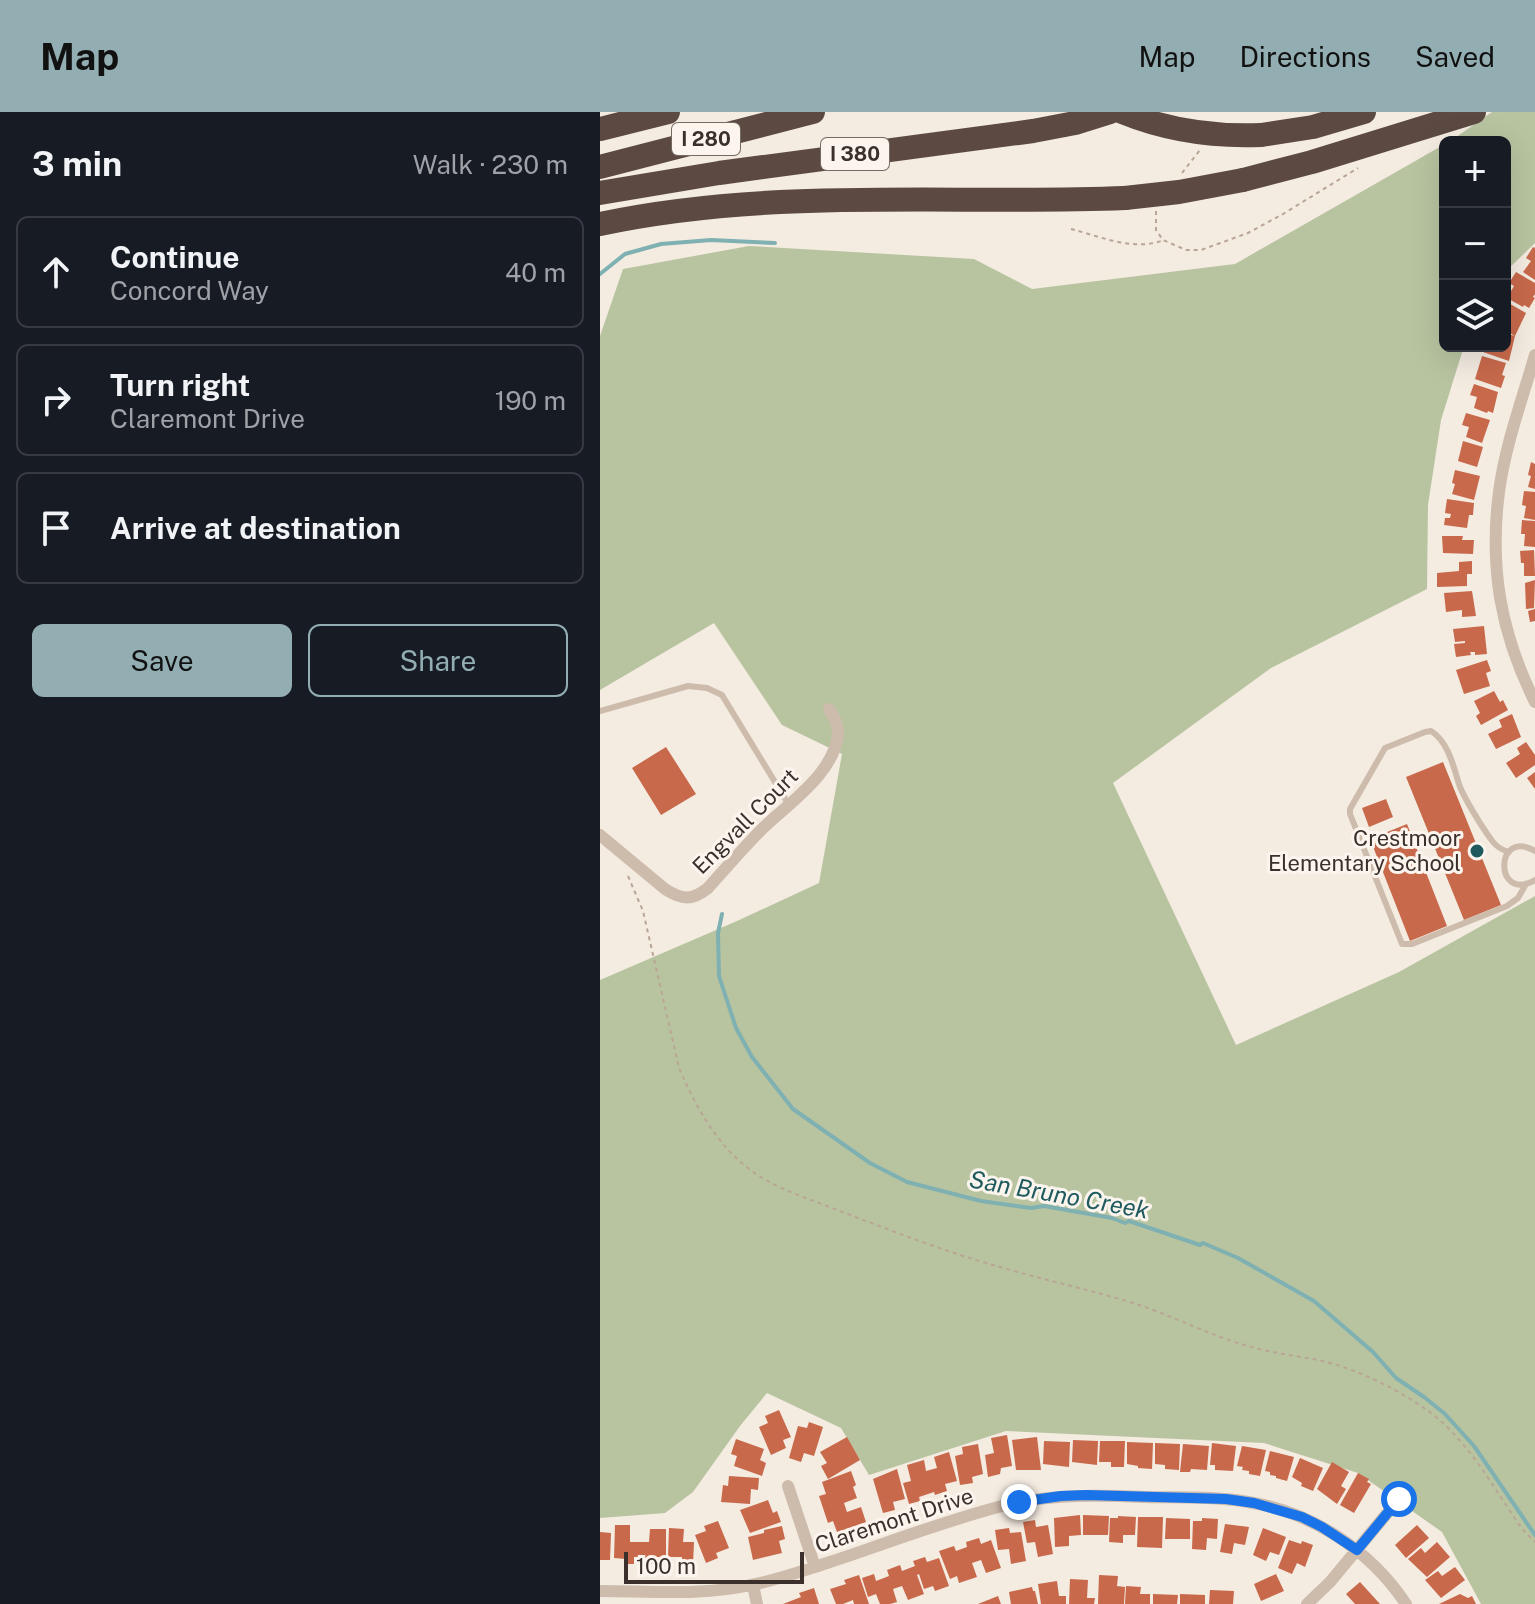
<!DOCTYPE html>
<html lang="en">
<head>
<meta charset="utf-8">
<style>
  :root { --surface:#171b24; --page:#20242c; --text:#f1f3f6; --muted:#9ea1a6; --line:#363941; --accent:#92aeb2 }
  body { margin:0; font-family:"Public Sans",sans-serif; background:var(--page); color:var(--text) }
  .controls { position:absolute; right:24px; top:24px; display:grid; overflow:hidden; border-radius:12px; box-shadow:0 8px 32px #0002 }
  .controls button { width:72px; height:72px; display:grid; place-items:center; padding:0; border:0; border-bottom:2px solid var(--line); background:var(--surface); color:var(--text); font:40px sans-serif }
  .scale { position:absolute; left:24px; bottom:20px; width:180px; box-sizing:border-box; padding-left:8px; border:4px solid #3b302b; border-top:0; font-size:22px; line-height:28px; white-space:nowrap; color:#3b302b; -webkit-text-stroke:6px #fbf5ee; paint-order:stroke }
  .stop { position:absolute; width:24px; height:24px; margin:-18px; border:6px solid #1a73e8; border-radius:50%; background:#fff }
  .stop.end { background:#1a73e8; border-color:#fff; box-shadow:0 2px 8px #0008 }
  .list { margin:0; padding:0; list-style:none }
  h2 { display:flex; justify-content:space-between; align-items:center; height:104px; margin:0; padding:0 32px; font-size:34px }
  h2 small { font-size:26px; font-weight:400; color:var(--muted) }
  .list li { display:grid; grid-template-columns:52px 1fr auto; gap:24px; align-items:center; box-sizing:border-box; height:112px; margin:0 16px 16px; padding:0 16px; border:2px solid var(--line); border-radius:12px }
  .list b { display:block; font-size:30px; white-space:nowrap }
  .list p { margin:0; font-size:26px; white-space:nowrap; color:var(--muted) }
  .list em { font-size:26px; font-style:normal; color:var(--muted) }
  .actions { display:flex; gap:16px; padding:24px 32px }
  .actions a { flex:1; padding:18px 0; border:2px solid var(--accent); border-radius:12px; text-align:center; font-size:28px; color:var(--accent) }
  .actions .main { background:var(--accent); color:#111 }
  .icon { flex:none; width:44px; height:44px; fill:none; stroke:currentColor; stroke-width:2; stroke-linecap:round; stroke-linejoin:round }
  .map { position:relative; flex:none; width:935px; height:1492px; overflow:hidden }
  header { display:flex; align-items:center; gap:48px; box-sizing:border-box; height:112px; padding:0 40px; background:var(--accent); color:#111 }
  header strong { font-size:38px }
  nav { display:flex; gap:44px; margin-inline-start:auto; font-size:28px }
  main { display:flex }
  aside { flex:1; background:var(--surface) }
  .map>svg:first-child { display:block }
  .green { fill:#b8c4a0 }
  .lines { fill:none; stroke-linecap:round; stroke-linejoin:round }
  .stream { stroke:#7fb0b2; stroke-width:4 }
  .building { fill:#c8694b }
  .path { stroke:#b9a596; stroke-width:2; stroke-dasharray:4 4; stroke-linecap:butt }
  .service { stroke:#cdbbac; stroke-width:6 }
  .minor { stroke:#cdbbac; stroke-width:12 }
  .motorway { stroke:#5c4a42; stroke-width:24 }
  .motorway-bridge { stroke:#5c4a42; stroke-width:24 }
  .route { stroke:#1a73e8; stroke-width:10 }
  .poi-dot { fill:#1f5a5e; stroke:#fbf5ee; stroke-width:3 }
  .labels { text-anchor:middle; stroke-width:6; stroke-linejoin:round; paint-order:stroke }
  .shield { fill:#fbf5ee; stroke:#756b66; stroke-width:2 }
  .shield-label { font-size:20px; font-weight:bold; fill:#3b302b }
  .street-label { font-size:22px; fill:#3b302b; stroke:#fbf5ee }
  .poi-label { font-size:22px; fill:#3b302b; stroke:#fbf5ee; text-anchor:end }
  .water-label { font-size:24px; font-style:italic; fill:#1f5a5e; stroke:#fbf5ee }
</style>
</head>
<body>
<header>
<strong>Map</strong>
<nav><a>Map</a><a>Directions</a><a>Saved</a></nav>
</header>
<main>
<aside>
<h2>3 min<small>Walk · 230 m</small></h2>
<ul class="list">
<li><svg class="icon" aria-label="ahead" viewBox="0 0 24 24"><path d="M12 20V5M6 11l6-6 6 6"/></svg><div><b>Continue</b><p>Concord Way</p></div><em>40 m</em></li>
<li><svg class="icon" aria-label="right" viewBox="0 0 24 24"><path d="M7 20v-9h11M14 6l5 5-5 5"/></svg><div><b>Turn right</b><p>Claremont Drive</p></div><em>190 m</em></li>
<li><svg class="icon" aria-label="arrive" viewBox="0 0 24 24"><path d="M6 21V4h12l-3 4 3 4H6"/></svg><div><b>Arrive at destination</b></div></li>
</ul>
<div class="actions"><a class="main">Save</a><a>Share</a></div>
</aside>
<div class="map">
<svg width="935" height="1492" viewBox="0 0 935 1492">
  <rect width="100%" height="100%" fill="#f4ebe1"/>
  <path class="green" d="M892,0H935V131L905,160V30H849Z
    M845,32V234H864L841,308L828,393L827,477L671,556L513,671L636,933L799,860L935,784V1492H881L842,1420L758,1361L664,1331L406,1319L269,1363L241,1316L167,1281L140,1314L93,1380L65,1401L0,1406V868L137,809L219,771L242,642L182,613L114,511L0,578V224L23,157L149,134L374,147L432,177L635,152Z"/>
  <g class="lines">
    <path class="stream" d="M0,162L25,142L61,132L111,128L175,131
      M122,802L118,821L119,864L136,916L152,945L193,997L270,1051L307,1070L381,1089L431,1096L444,1094L512,1106L525,1111L529,1109L600,1133L603,1131L638,1146L714,1189L773,1240L796,1266L824,1285L845,1302L874,1334L935,1423"/>
  </g>
  <path class="building" d="M933,135L935,136V168L923,160L931,149L926,146Z
    M916,160L935,171V182L933,185L935,186L929,196L924,193L923,195L907,186L914,174L909,171Z
    M905,189L926,201L915,224L905,218Z
    M905,221L915,224L909,249L880,239L882,234H905Z
    M882,244L906,251L902,263L905,264L901,276L875,267Z
    M874,272L898,280L893,301L888,299L887,301L874,296L877,285L870,283Z
    M866,301L890,308L882,331L866,325L869,315L862,313Z
    M863,329L883,335L877,355L858,349Z
    M931,350L935,352V377L928,375L931,364L928,363Z
    M855,358L880,364L874,388L852,382L855,372L852,371Z
    M924,379L935,380V408L924,406L926,394L922,393Z
    M847,387L874,391L873,403H869L867,416L844,413L845,406H850L851,402L845,401Z
    M922,408L935,409V435L924,434L925,422H921Z
    M842,424H863L862,428H874L873,442L843,441Z
    M934,438L935,464H924V451H921L920,439Z
    M872,449V462H867V474L837,475V461L859,459V450Z
    M935,468L934,496L926,497L925,471Z
    M872,479L876,504L862,505V498L846,500L844,481Z
    M935,497V509L930,510L928,499Z
    M884,514L887,542L875,543V540H870L871,543L856,545L854,532L865,531V529L855,530L853,517Z
    M887,548L891,559L886,561L890,574L864,582L856,558Z
    M894,579L900,590L903,588L908,598L881,613L876,604L880,601L874,589Z
    M912,602L921,625L896,637L888,622L902,615L899,608Z
    M926,630L935,643V653L916,666L906,651L920,642L917,636Z
    M66,635L96,682L61,703L32,656Z
    M843,650L901,793L864,808L806,665Z
    M935,660V677L927,666Z
    M786,687L793,705L769,715L762,696Z
    M807,712L847,814L810,829L770,727Z
    M179,1298L191,1325L183,1328L186,1336L171,1343L159,1315L168,1311L165,1304Z
    M209,1310L223,1315L214,1344L204,1341L201,1350L189,1346L198,1314L207,1316Z
    M407,1323L412,1354L401,1356L400,1362L388,1365L385,1343L394,1341L391,1326Z
    M247,1325L260,1348L228,1367L221,1354L227,1351L220,1340Z
    M437,1325L441,1358H416L412,1328Z
    M136,1327L164,1337L160,1348L166,1351L162,1364L134,1354L137,1344L131,1342Z
    M473,1328L498,1329L497,1353L472,1350Z
    M444,1329L470,1330L469,1355L443,1352Z
    M500,1329H525L524,1355H511V1350H499Z
    M527,1330L553,1331L552,1357L538,1356V1354L527,1352Z
    M555,1331L580,1332L579,1358L565,1357V1353L555,1352Z
    M612,1331L636,1334L633,1359L615,1358V1353H610Z
    M378,1332L383,1362L372,1365L373,1371L360,1373L355,1344L363,1342L362,1335Z
    M583,1332L609,1334L607,1358L591,1357L590,1360H580Z
    M642,1334L666,1338L660,1364L649,1362V1359L642,1358L643,1355L637,1354Z
    M670,1339L694,1345L687,1369L676,1366V1364L670,1363V1360L665,1359Z
    M349,1340L357,1369L345,1372L347,1379L335,1383L334,1380L319,1385L320,1389L309,1392L303,1371L311,1369L307,1353L324,1348L326,1359L337,1356L334,1345Z
    M700,1346L723,1356L713,1379L701,1374L702,1371L692,1365Z
    M732,1350L749,1360L741,1374L746,1377L737,1392L717,1377Z
    M297,1357L305,1387L293,1390L295,1398L283,1401L273,1367Z
    M251,1359L256,1373L253,1375L257,1386L244,1391L247,1400L261,1395L266,1410L237,1420L233,1409L228,1411L219,1384L226,1382L222,1370Z
    M758,1361L769,1367L767,1370L771,1372L754,1401L740,1393Z
    M129,1364L159,1366L158,1378L151,1377L150,1392L121,1390L123,1373L128,1374Z
    M168,1388L173,1401L177,1399L181,1410L150,1421L140,1398Z
    M480,1403L481,1423L469,1424V1434L455,1435L454,1406Z
    M483,1403L509,1404L508,1423H483Z
    M518,1404L536,1405L535,1423H523V1431L509,1430L510,1406H518Z
    M538,1405H563L562,1436L537,1435Z
    M566,1406L590,1407V1427H565Z
    M602,1406L618,1407L617,1427L607,1426L606,1438L592,1437L593,1409H602Z
    M435,1408L436,1415L448,1413L453,1442L438,1445L435,1430L427,1431L423,1410Z
    M118,1409L129,1436L116,1441L118,1446L106,1451L95,1423L106,1419L104,1414Z
    M625,1412L649,1415L645,1433L634,1431L632,1442L620,1440Z
    M15,1413H30V1430H49L50,1417H66V1445H52V1452H26V1447L14,1446Z
    M817,1413L829,1426L806,1446L795,1433Z
    M182,1414L185,1427L179,1429L182,1441L153,1448L148,1425L164,1421V1418Z
    M69,1416L84,1417L83,1430H94L93,1452L82,1451V1445H68Z
    M409,1416L410,1421L421,1420L426,1449L411,1452L409,1437L398,1438L395,1418Z
    M663,1416L686,1425L679,1443L670,1440L666,1449L653,1443Z
    M0,1420L11,1421L10,1448H0Z
    M379,1426L381,1432L391,1428L401,1456L386,1461L381,1448L372,1451L377,1465L359,1471L357,1464L350,1467L339,1439L354,1434L356,1439L367,1435L366,1430Z
    M689,1428L701,1432L702,1429L713,1433L705,1455L697,1451L692,1462L678,1456Z
    M837,1430L850,1445L827,1465L808,1447L821,1436L825,1441Z
    M325,1445L327,1450L339,1446L349,1474L335,1479L333,1474L324,1477L319,1462L317,1463L324,1482L308,1488L302,1474L293,1477L297,1490L290,1492H280L276,1482L268,1485L262,1466L274,1462L276,1469L289,1464L287,1458L300,1453L302,1459L315,1454L313,1449Z
    M855,1455L865,1468L841,1486L825,1468L838,1459L842,1464Z
    M676,1462L684,1479L661,1489L654,1472Z
    M259,1463L269,1492H254L253,1488L243,1492H236L230,1477L246,1472L244,1468Z
    M499,1463L518,1464L517,1474L525,1475L524,1492H498Z
    M470,1467L488,1468L487,1486H495L494,1492H469Z
    M457,1469L459,1484H466V1492H441L438,1472Z
    M760,1470L780,1492H755L746,1482Z
    M526,1474L541,1475L540,1482H550V1492H525Z
    M432,1475L433,1479H435L438,1492H411L409,1480Z
    M214,1476L219,1492H183L201,1485L199,1481Z
    M610,1478L634,1479L633,1492H609Z
    M553,1482L578,1483L577,1492H553Z
    M580,1482L605,1483V1492H580Z
    M860,1482L868,1486L872,1484L876,1492H839Z
    M398,1484L401,1492H378Z"/>
  <g class="lines">
    <path class="path" d="M582,61L600,38
      M556,99V118L563,128L586,138H601L648,121L683,102L758,56
      M471,117C499,124 532,139 561,129
      M28,764L43,799L79,956C96,995 117,1034 152,1059C178,1078 210,1087 240,1099C292,1119 346,1140 400,1155C441,1167 482,1176 523,1188C566,1200 605,1222 648,1234C677,1243 708,1244 737,1253C768,1263 798,1278 824,1296C867,1325 893,1376 923,1418L935,1430"/>
    <path class="service" d="M0,599L88,574L107,576L122,583L189,693
      M935,739C894,715 894,792 935,768
      M909,740C902,738 897,735 893,730C883,717 866,689 860,675C854,657 849,630 831,619L825,620L785,636L750,697V702L802,832H812L907,794L918,786L926,772"/>
    <path class="minor" d="M935,243C922,288 905,334 899,380C889,456 901,522 935,590
      M0,723L65,777C82,788 92,789 108,776C126,756 144,735 163,716C188,692 237,659 238,620C238,611 233,604 229,597
      M188,1374L215,1455
      M153,1473L157,1492
      M0,1479C50,1479 102,1484 151,1473C177,1468 202,1459 227,1451C285,1432 346,1408 406,1393C452,1382 498,1383 545,1385C579,1386 614,1384 648,1390C712,1400 770,1438 806,1492
      M707,1492L730,1470L799,1387"/>
    <path class="motorway" d="M0,17L68,0
      M661,23L713,15L764,0
      M0,55L213,0
      M643,68L712,50L874,0
      M0,81L119,61L433,19L475,11L510,0
      M0,112C174,75 349,93 525,86"/>
    <path class="motorway-bridge" d="M522,0C566,18 613,25 661,23
      M525,86L579,80L643,68"/>
  </g>
  <g class="lines">
    <path class="route" d="M419,1390L461,1384L486,1383L626,1387L654,1391L702,1405L722,1415L757,1438L799,1387"/>
  </g>
  <circle class="poi-dot" cx="877" cy="739" r="8"/>
  <g class="labels">
    <g class="shield">
      <rect x="72" y="11" width="68" height="32" rx="6"/>
      <rect x="221" y="26" width="68" height="32" rx="6"/>
    </g>
    <g class="shield-label">
      <text x="106" y="34">I 280</text>
      <text x="255" y="49">I 380</text>
    </g>
    <g class="street-label">
      <text transform="translate(145 709) rotate(-45)" y="8">Engvall Court</text>
      <text transform="translate(294 1408) rotate(-18)" y="8">Claremont Drive</text>
    </g>
    <g class="poi-label">
      <text x="861" y="734">Crestmoor<tspan x="861" dy="25">Elementary School</tspan></text>
    </g>
    <g class="water-label">
      <text transform="translate(459 1083) rotate(10)" y="8">San Bruno Creek</text>
    </g>
  </g>
</svg>
<div class="controls">
<button>+</button>
<button>−</button>
<button><svg class="icon" aria-label="layers" viewBox="0 0 24 24"><path d="M12 4l9 5-9 5-9-5zM3 14l9 5 9-5"/></svg></button>
</div>
<div class="scale">100 m</div>
<div class="stop" style="left:799px;top:1387px"></div>
<div class="stop end" style="left:419px;top:1390px"></div>
</div>
</main>
</body>
</html>
